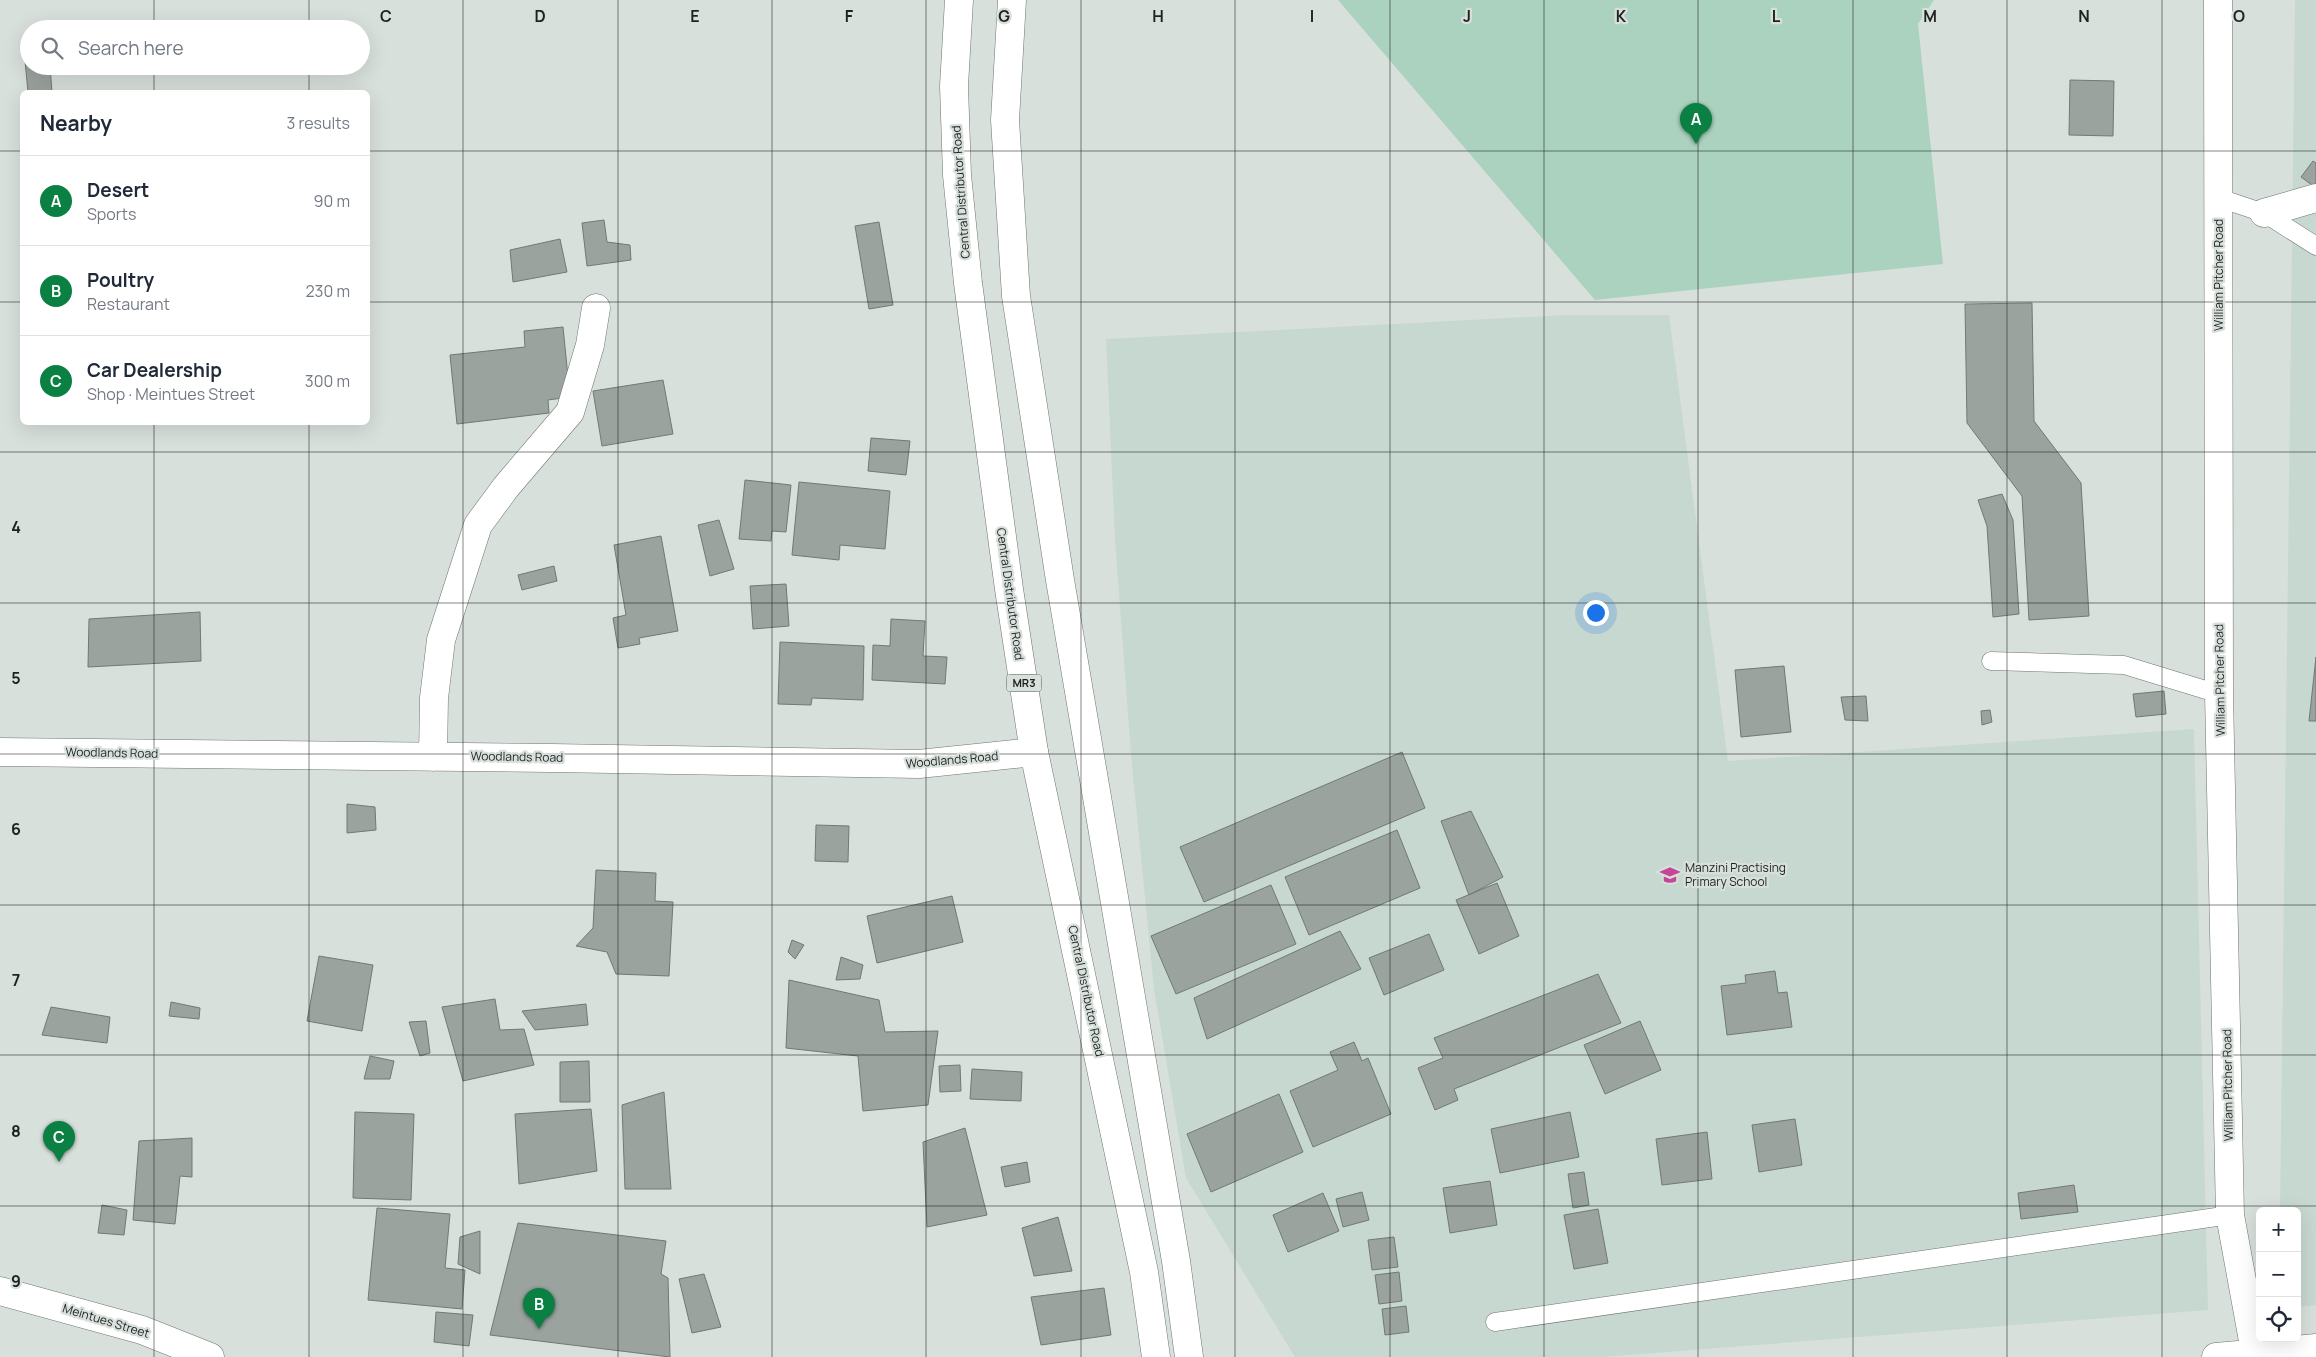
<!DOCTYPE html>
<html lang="en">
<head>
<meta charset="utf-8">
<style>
  :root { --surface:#fff; --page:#f2f2f3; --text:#1f2937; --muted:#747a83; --line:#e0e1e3; --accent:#0b8043 }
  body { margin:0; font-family:Manrope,sans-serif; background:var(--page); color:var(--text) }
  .controls { position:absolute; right:15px; bottom:15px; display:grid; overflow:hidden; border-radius:8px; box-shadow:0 5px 20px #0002 }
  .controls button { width:45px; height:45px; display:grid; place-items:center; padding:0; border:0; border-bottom:1px solid var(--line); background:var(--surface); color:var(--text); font:25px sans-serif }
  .you { position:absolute; left:1595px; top:612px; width:18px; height:18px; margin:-12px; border:4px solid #fff; border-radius:50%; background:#1a73e8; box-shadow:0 0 0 8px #1a73e833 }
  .badge { display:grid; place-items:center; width:32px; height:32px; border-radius:50%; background:var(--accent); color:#fff; font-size:16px; font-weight:700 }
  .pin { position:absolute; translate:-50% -41px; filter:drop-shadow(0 1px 2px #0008) }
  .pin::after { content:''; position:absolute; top:26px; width:18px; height:15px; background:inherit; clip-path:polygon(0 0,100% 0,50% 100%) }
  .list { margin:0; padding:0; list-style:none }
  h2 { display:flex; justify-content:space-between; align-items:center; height:65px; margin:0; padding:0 20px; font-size:21px }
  h2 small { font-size:16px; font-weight:400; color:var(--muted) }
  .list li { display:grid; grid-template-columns:32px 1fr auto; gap:15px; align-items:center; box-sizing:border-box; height:90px; padding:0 20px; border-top:1px solid var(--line) }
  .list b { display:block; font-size:19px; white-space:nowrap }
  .list p { margin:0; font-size:16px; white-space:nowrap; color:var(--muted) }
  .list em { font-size:16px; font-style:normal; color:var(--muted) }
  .icon { flex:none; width:28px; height:28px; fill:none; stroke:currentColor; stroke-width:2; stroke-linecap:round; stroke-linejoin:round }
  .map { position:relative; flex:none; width:2316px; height:1357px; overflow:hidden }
  .search { position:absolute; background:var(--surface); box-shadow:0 5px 20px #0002; left:20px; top:20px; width:350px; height:55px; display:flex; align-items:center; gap:12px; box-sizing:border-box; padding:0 18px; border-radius:28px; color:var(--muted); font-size:19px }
  .panel { position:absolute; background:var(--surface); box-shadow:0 5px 20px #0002; left:20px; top:90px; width:350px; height:335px; border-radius:8px }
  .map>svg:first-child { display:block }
  .built { fill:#c7d8d0 }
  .green { fill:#aad2bf }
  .building { fill:#9ba39f; stroke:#717975 }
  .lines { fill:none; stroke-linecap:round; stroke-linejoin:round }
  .service-casing { stroke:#6d7571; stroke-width:19 }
  .minor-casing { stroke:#6d7571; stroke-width:29 }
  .tertiary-casing { stroke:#6d7571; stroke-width:29 }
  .trunk-casing { stroke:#6d7571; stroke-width:29 }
  .service { stroke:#fff; stroke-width:18 }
  .minor { stroke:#fff; stroke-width:28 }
  .tertiary { stroke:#fff; stroke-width:28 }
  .trunk { stroke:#fff; stroke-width:28 }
  .grid { fill:none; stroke:#1e211f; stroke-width:1; stroke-opacity:0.55 }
  .labels { text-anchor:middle; stroke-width:4.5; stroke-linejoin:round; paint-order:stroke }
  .shield { fill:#d8e0dc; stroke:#565a58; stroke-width:1 }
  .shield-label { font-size:11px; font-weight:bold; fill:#1e211f }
  .street-label { font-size:12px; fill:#1e211f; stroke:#d8e0dc }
  .poi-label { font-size:12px; fill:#1e211f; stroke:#d8e0dc; text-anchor:start }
  .grid-label { font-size:16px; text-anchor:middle; font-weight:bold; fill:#1e211f; stroke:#d8e0dc; stroke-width:4.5; stroke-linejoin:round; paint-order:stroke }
</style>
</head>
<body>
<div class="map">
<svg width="2316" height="1357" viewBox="0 0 2316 1357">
  <rect width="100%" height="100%" fill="#d8e0dc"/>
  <path class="built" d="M2295,0H2316V1305L2297,1307V1211H2280Z
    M1566,315H1669L1728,761L2194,729L2208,1310L1602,1357H1295L1186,1178L1154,989L1131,755L1115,540L1106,339Z"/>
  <path class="green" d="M1338,0H1934L1918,24L1943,264L1595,300Z"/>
  <path class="building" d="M25,61H29V66H50L52,92H28Z
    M2070,80L2114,81L2113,136L2069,135Z
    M2313,161L2316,163V188L2301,177Z
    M604,220L607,242L630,245L631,260L587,266L582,223Z
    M879,222L893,305L869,309L855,226Z
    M560,239L567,272L513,282L510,250Z
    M2032,303L2034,421L2081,483L2089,616L2029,620L2022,496L1967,423L1965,304Z
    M563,327L570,397L548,400L549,413L457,424L450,355L525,347L524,331Z
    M663,380L673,434L602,446L593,391Z
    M871,438L910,441L906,475L868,471Z
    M745,480L791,485L786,532L772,531L771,541L739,539Z
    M799,482L890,491L885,549L840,545L839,560L792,555Z
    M2002,494L2013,520L2019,614L1993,617L1987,526L1978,500Z
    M719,520L734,569L710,576L698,525Z
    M661,536L678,631L639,638L640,644L618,648L613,618L626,615L614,545Z
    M554,566L557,581L522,590L518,575Z
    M786,584L789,626L753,629L750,586Z
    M200,612L201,661L88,667L89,619Z
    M891,619L925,621L923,656L947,657L945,684L872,680L873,645L890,646Z
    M780,642L864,646L863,700L812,698L811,705L778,704Z
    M2316,657V721H2309Z
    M1784,666L1791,732L1741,737L1735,670Z
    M2164,691L2166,714L2136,717L2133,694Z
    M1866,696L1868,721L1845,720L1841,697Z
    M1990,710L1992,722L1982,725L1981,711Z
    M1402,752L1425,808L1204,902L1180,847Z
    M347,804L375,807L376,830L347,833Z
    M1471,811L1503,877L1469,895L1441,821Z
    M816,825L849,826L848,862L815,861Z
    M1397,830L1420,888L1309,935L1285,877Z
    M596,870L656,873L655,901L673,902L669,976L616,974L607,952L576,946L593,928Z
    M1497,883L1519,936L1479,954L1456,900Z
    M1271,885L1296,944L1176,994L1151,936Z
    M952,896L963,942L877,963L867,916Z
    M1340,931L1361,969L1207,1039L1194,998Z
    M1429,934L1444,970L1384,995L1369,958Z
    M792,940L804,945L795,959L788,952Z
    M319,956L373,965L362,1031L307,1021Z
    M841,957L863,965L860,979L836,980Z
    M1775,971L1778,993L1787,992L1792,1027L1727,1035L1721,986L1746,983L1745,975Z
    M1598,974L1621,1023L1454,1089L1458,1100L1435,1110L1418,1068L1443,1058L1434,1038Z
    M789,980L879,1000L885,1032L938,1031L928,1105L863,1111L858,1056L786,1048Z
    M495,999L500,1030L524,1029L534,1065L463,1081L442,1007Z
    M171,1002L200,1008L199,1019L169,1016Z
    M586,1004L588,1025L535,1030L522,1011Z
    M51,1007L110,1017L107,1043L42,1035Z
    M426,1021L430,1053L420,1056L409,1022Z
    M1640,1021L1661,1070L1605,1094L1584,1045Z
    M1354,1042L1362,1061L1368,1058L1391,1114L1313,1147L1290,1091L1338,1070L1330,1052Z
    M370,1056L394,1061L390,1079H364Z
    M589,1061L590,1102H560V1062Z
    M960,1065L961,1091L940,1092L939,1066Z
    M972,1069L1022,1072L1021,1101L970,1099Z
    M664,1092L671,1189H625L622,1105Z
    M1279,1094L1303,1152L1211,1192L1187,1134Z
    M591,1109L597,1171L519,1184L515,1114Z
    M355,1112L414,1114L411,1200L353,1198Z
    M1570,1112L1579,1157L1500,1173L1491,1129Z
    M1795,1119L1802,1165L1759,1172L1752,1125Z
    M965,1128L987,1215L927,1227L923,1142Z
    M1707,1132L1712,1179L1662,1185L1656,1139Z
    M192,1138V1177L180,1176L175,1224L133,1220L139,1141Z
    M1027,1162L1030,1182L1005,1187L1001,1167Z
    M1584,1172L1589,1205L1573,1208L1568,1174Z
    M1490,1181L1497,1225L1450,1233L1443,1188Z
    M2074,1185L2078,1212L2021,1219L2018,1193Z
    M1362,1192L1369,1220L1343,1227L1336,1199Z
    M1323,1193L1339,1231L1288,1252L1273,1215Z
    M102,1205L127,1210L124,1235L98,1233Z
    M377,1208L450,1214L445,1268L465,1270L462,1309L368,1300Z
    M1598,1209L1608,1263L1574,1269L1564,1215Z
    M1058,1217L1072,1271L1034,1276L1022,1228Z
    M518,1223L666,1241L661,1274L668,1278L670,1357L490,1335Z
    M480,1231V1274L458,1264L460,1237Z
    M1394,1237L1398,1267L1372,1270L1368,1240Z
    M1399,1272L1402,1301L1379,1304L1375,1275Z
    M704,1274L721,1327L692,1333L679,1279Z
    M1104,1288L1111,1335L1041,1345L1031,1297Z
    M1406,1306L1409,1332L1385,1335L1382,1309Z
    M436,1312L473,1315L469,1346L434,1342Z"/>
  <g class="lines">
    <defs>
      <path id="service" d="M2219,198L2264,213L2316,246
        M1991,661L2124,665L2219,694
        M1495,1322L2230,1215"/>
      <path id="minor" d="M2218,0L2219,694L2230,1215L2256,1357
        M2264,213L2316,198
        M0,752L551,758L919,764L1034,752
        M433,757L434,698L441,640L478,525L506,487L570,412L590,345L596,308
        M2216,1357L2316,1348"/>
      <path id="tertiary" d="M0,1291L142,1330L210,1357"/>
      <path id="trunk" d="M959,0L954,86L957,175L968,283L1009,589L1034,752L1144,1272L1156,1357
        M1012,0L1005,120L1016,296L1060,580L1176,1261L1189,1357"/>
    </defs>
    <use href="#service" class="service-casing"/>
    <use href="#minor" class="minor-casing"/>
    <use href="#tertiary" class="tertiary-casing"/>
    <use href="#trunk" class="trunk-casing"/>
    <use href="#service" class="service"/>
    <use href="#minor" class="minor"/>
    <use href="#tertiary" class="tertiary"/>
    <use href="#trunk" class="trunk"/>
  </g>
  <path class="grid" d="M154,0V29M309,0V29M463,0V1357M618,0V1357M772,0V1357M926,0V1357M1081,0V1357M1235,0V1357M1390,0V1357M1544,0V1357M1698,0V1357M1853,0V1357M2007,0V1357M2162,0V1357M154,66V92M309,66V92M0,151H22M368,151H2316M0,302H22M368,302H2316M154,422V1357M309,422V1357M0,452H2316M0,603H2316M0,754H2316M0,905H2316M0,1055H2316M0,1206H2316"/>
  <defs>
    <symbol id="school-bare" viewBox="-9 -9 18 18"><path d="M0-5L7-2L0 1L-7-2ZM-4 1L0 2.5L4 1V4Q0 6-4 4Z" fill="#c44795" stroke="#d8e0dc" stroke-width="2.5" paint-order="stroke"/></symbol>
  </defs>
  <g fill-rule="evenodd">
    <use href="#school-bare" x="1656" y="861" width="28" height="28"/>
  </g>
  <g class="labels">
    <rect class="shield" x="1006.5" y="674.5" width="35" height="17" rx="4"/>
    <g class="shield-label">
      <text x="1024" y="687">MR3</text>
    </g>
    <g class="street-label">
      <text transform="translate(961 192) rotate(-94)" y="4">Central Distributor Road</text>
      <text transform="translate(2219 275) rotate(-90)" y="4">William Pitcher Road</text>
      <text transform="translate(1010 594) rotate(82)" y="4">Central Distributor Road</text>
      <text transform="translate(2220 680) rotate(-91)" y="4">William Pitcher Road</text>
      <text transform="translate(112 753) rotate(1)" y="4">Woodlands Road</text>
      <text transform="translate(517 757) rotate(1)" y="4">Woodlands Road</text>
      <text transform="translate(952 760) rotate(-5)" y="4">Woodlands Road</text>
      <text transform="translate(1086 991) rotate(78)" y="4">Central Distributor Road</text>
      <text transform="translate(2228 1085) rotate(-91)" y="4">William Pitcher Road</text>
      <text transform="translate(106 1321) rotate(17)" y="4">Meintues Street</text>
    </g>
    <g class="poi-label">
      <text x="1685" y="872">Manzini Practising<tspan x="1685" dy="14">Primary School</tspan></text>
    </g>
  </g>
  <g class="grid-label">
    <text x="386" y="22">C</text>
    <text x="540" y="22">D</text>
    <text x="695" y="22">E</text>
    <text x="849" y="22">F</text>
    <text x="1004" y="22">G</text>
    <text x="1158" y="22">H</text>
    <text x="1312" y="22">I</text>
    <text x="1467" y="22">J</text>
    <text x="1621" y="22">K</text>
    <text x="1776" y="22">L</text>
    <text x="1930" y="22">M</text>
    <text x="2084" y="22">N</text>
    <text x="2239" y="22">O</text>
    <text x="16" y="533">4</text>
    <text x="16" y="684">5</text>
    <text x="16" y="835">6</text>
    <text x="16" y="986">7</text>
    <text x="16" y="1137">8</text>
    <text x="16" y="1287">9</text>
  </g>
</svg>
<div class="controls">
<button>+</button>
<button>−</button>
<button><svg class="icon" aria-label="locate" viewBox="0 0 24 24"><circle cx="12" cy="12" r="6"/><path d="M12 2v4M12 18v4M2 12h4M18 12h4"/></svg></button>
</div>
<div class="you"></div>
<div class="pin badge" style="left:1696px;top:144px">A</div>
<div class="pin badge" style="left:539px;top:1329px">B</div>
<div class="pin badge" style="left:59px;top:1162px">C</div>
<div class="search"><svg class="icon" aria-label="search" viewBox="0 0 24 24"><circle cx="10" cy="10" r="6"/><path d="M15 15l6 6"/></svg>Search here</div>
<section class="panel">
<h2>Nearby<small>3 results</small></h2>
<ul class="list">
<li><span class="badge">A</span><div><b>Desert</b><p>Sports</p></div><em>90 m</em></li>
<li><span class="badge">B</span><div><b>Poultry</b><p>Restaurant</p></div><em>230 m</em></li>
<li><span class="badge">C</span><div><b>Car Dealership</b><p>Shop · Meintues Street</p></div><em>300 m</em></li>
</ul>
</section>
</div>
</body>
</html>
